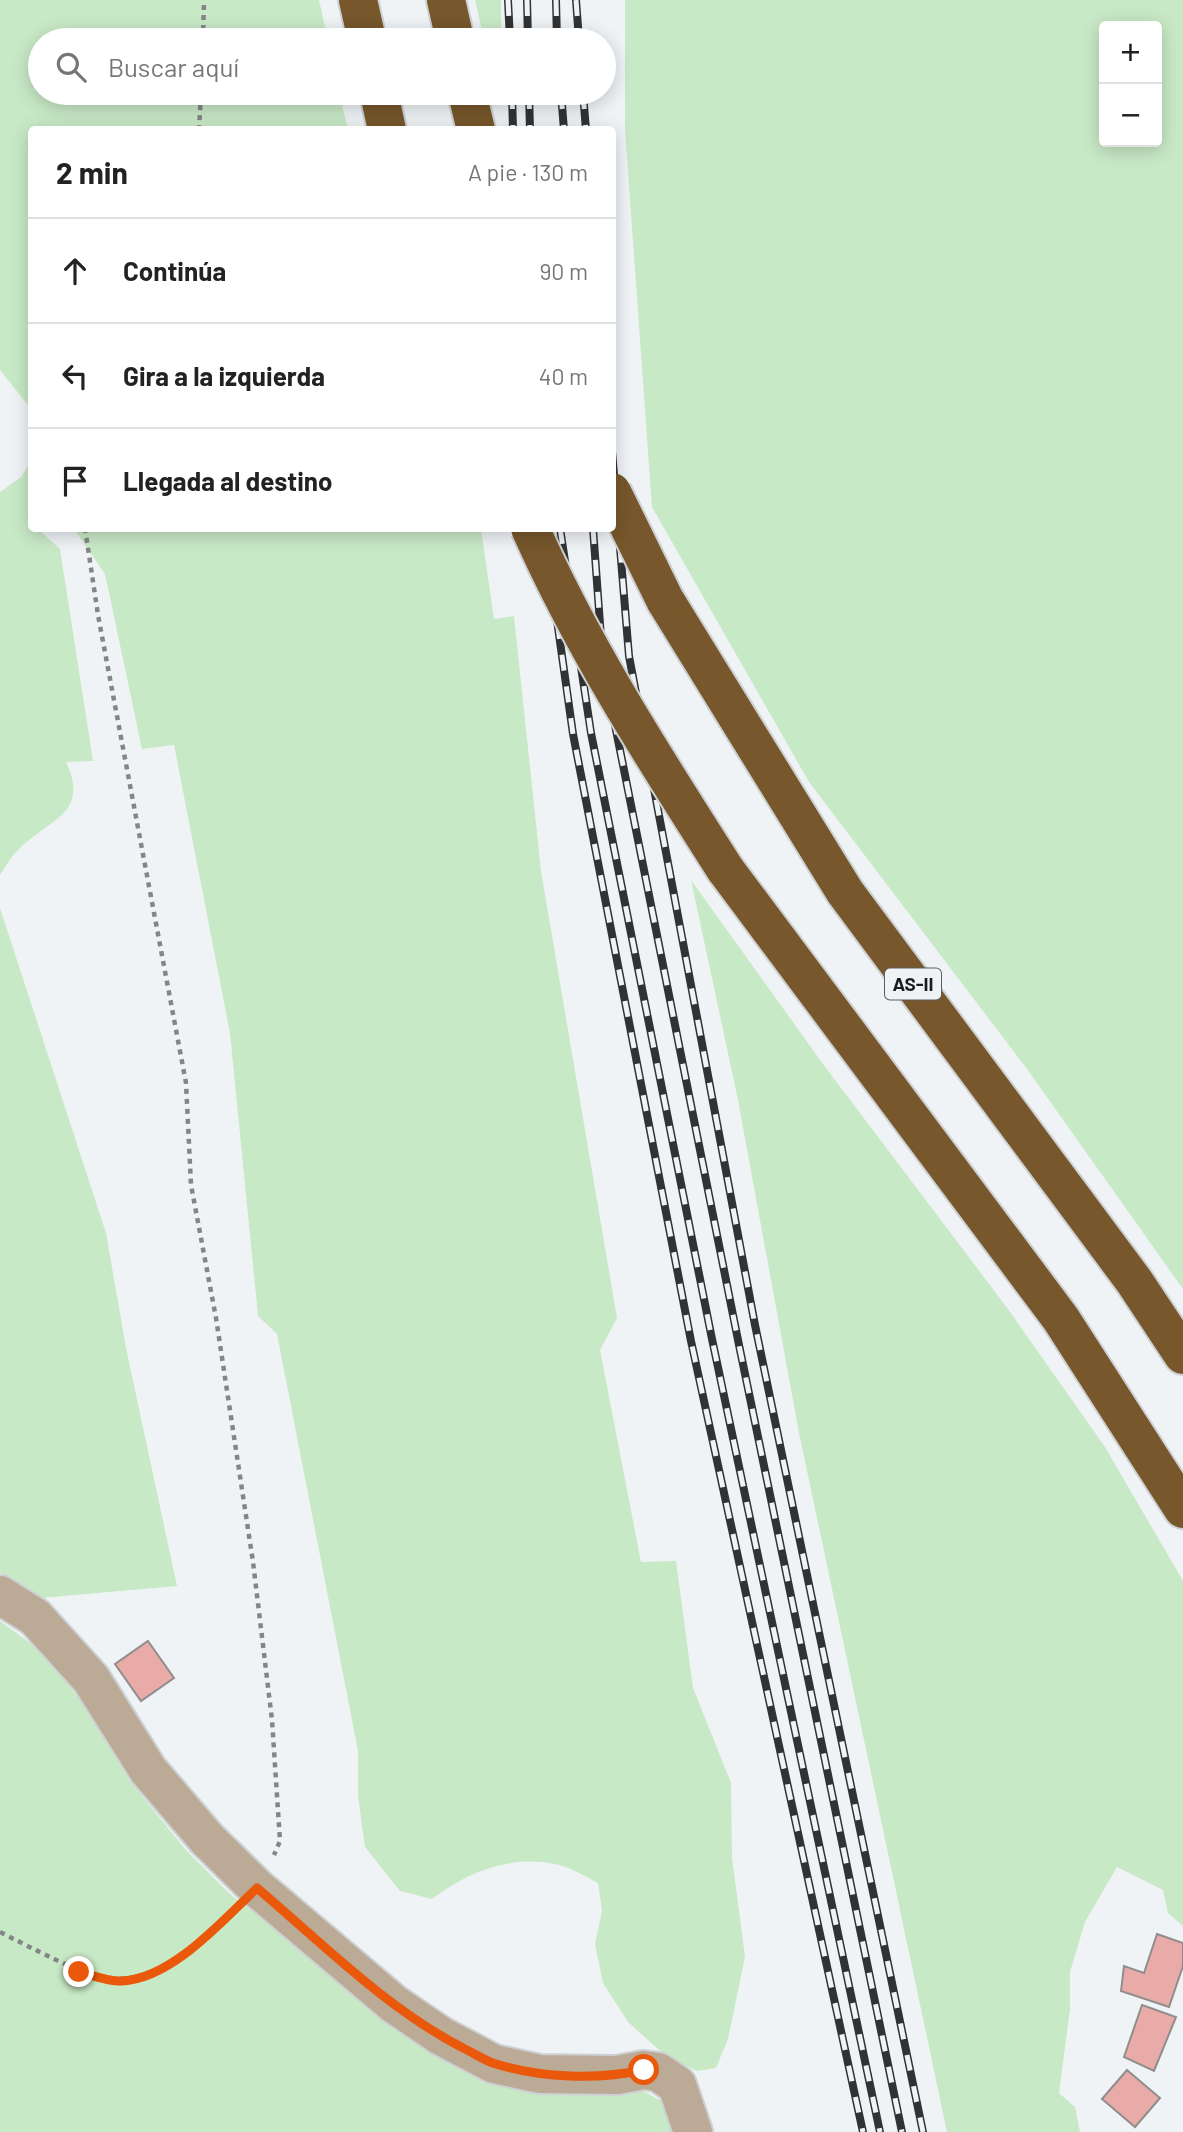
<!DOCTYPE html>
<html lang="es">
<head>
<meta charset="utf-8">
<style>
  :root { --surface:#fff; --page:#f2f2f2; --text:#222; --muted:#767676; --line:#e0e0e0 }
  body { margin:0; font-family:Barlow,sans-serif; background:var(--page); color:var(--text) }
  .controls { position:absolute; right:21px; top:21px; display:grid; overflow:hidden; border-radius:7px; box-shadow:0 4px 18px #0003 }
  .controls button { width:63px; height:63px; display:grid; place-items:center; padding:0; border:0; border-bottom:2px solid var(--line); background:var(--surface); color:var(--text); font:35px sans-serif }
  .stop { position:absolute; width:21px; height:21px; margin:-16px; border:5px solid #ea580c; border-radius:50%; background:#fff }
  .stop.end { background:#ea580c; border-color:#fff; box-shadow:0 2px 7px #0008 }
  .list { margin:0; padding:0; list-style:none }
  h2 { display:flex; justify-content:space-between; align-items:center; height:91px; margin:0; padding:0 28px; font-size:30px }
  h2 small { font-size:23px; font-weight:400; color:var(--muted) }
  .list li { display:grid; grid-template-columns:46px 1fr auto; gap:21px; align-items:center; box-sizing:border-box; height:105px; padding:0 28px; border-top:2px solid var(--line) }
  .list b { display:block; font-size:26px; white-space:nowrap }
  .list em { font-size:23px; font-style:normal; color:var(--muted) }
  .icon { flex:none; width:38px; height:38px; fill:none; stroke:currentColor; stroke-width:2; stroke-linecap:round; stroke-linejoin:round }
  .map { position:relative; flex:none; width:1183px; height:2132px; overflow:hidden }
  .search { position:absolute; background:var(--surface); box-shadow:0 4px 18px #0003; left:28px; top:28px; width:588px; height:77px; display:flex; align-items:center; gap:18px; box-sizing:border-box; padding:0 24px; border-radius:38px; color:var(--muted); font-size:26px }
  .panel { position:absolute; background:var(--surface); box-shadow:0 4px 18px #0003; left:28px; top:126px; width:588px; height:406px; border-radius:7px }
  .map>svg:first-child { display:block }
  .green { fill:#c8e9c6; fill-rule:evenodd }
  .building { fill:#e8aba8; stroke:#918d8d; stroke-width:2 }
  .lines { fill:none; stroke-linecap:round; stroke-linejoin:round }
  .minor-casing { stroke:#ced1d3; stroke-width:42 }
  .highway-casing { stroke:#ced1d3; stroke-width:42 }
  .path { stroke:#838587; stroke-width:4.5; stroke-dasharray:5 5; stroke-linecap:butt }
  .minor { stroke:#baaa96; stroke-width:38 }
  .highway { stroke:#77572b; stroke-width:38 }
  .rail-casing { stroke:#313233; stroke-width:8 }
  .rail { stroke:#f0f3f6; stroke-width:5; stroke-dasharray:16; stroke-linecap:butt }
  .highway-bridge-casing { stroke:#ced1d3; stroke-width:42; stroke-linecap:butt }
  .highway-bridge { stroke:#77572b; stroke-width:38 }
  .route { stroke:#ea580c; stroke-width:9 }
  .labels { text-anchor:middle; stroke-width:6; stroke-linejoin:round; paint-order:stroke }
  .shield { fill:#f0f3f6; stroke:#5b5c5e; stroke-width:2 }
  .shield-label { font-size:19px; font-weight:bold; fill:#1b1c1d }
</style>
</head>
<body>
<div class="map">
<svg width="1183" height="2132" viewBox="0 0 1183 2132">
  <rect width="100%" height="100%" fill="#f0f3f6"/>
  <path class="green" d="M0,0H319L328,40H40V93H339L348,129L32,130L31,409L0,370Z
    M475,0H501V40H484Z
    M625,0H1183V1289L1027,1069L809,782L652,507L625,129ZM1104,26H1157V142H1104Z
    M31,461L32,528L38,529L60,549L93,761L66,762C90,813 51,818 20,848C12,855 6,866 0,875V492L21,477Z
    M74,529H481L494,619L514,616L541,871L617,1318L600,1350L641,1562L676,1561L693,1688L731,1783L732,1857L745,1957L728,2039L716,2068L697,2071L668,2058L628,2022L603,1983L595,1944L602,1911L598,1883C586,1877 572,1868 559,1865C511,1854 469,1871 432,1899L400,1891L365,1847L358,1796V1751L277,1334L258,1316L230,1033L174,745L142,749L105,574Z
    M691,880L823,1064L1008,1309L1105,1447L1183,1581V1926L1168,1913L1163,1890L1117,1867L1085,1922L1070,1972V2009L1059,2093L1075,2107L1080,2132H947L799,1433L738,1100Z
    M0,908L106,1233L126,1348L177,1586L41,1598L0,1573Z
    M0,1621L41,1651L85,1706L129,1780L186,1850L230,1894L382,2014L647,2093L668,2105L679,2132H0Z"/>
  <path class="building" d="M148,1641L174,1678L141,1701L115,1664Z
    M1157,1934L1183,1943V1966L1169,2007L1121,1991L1124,1966L1144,1973Z
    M1142,2005L1176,2017L1154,2071L1124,2057Z
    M1127,2070L1160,2098L1135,2127L1102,2099Z"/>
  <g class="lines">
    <defs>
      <path id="minor" d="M0,1595L35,1617L91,1679L148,1770L207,1839L257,1888L394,2004L441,2036L494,2064L540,2074L617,2075L644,2070L658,2072L677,2085L693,2132"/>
      <path id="highway" d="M358,0L367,40
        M446,0L455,40
        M379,93L387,130
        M467,93L476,130
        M665,600L845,892L1134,1281L1183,1355
        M725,869L1061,1319L1183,1509"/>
    </defs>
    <use href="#minor" class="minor-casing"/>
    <use href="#highway" class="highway-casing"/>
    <path class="path" d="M203,40L204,0
      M199,130L201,93
      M85,528L98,615L186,1083L191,1185L216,1318L253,1562L272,1720L280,1841L274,1855
      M0,1932C115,1990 132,2005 232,1912"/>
    <use href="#minor" class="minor"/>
    <use href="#highway" class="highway"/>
    <defs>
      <path id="rail" d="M508,0L510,40
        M527,0L528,40
        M556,0L557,40
        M576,0L579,40
        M512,93L513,130
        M529,93L530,130
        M561,93L564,130
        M583,93L586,130
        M612,451L629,656L755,1325L923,2132
        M544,528L573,734L691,1341L863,2132
        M560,528L591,733L712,1339L880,2132
        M593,528L603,665L739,1345L902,2132"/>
    </defs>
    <use href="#rail" class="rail-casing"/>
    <use href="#rail" class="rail"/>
    <defs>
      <path id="highway-bridge" d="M612,492L665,600
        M530,528C583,648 655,759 725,869"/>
    </defs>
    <use href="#highway-bridge" class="highway-bridge-casing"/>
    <use href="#highway-bridge" class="highway-bridge"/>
  </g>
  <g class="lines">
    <path class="route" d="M79,1972C92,1975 109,1982 122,1981C172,1979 223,1920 257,1888C323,1944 386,2008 463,2048C474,2053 485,2061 496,2064C542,2078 597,2080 644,2070"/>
  </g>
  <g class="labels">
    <rect class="shield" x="885" y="968.5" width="56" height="31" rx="5"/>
    <g class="shield-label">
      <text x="913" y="991">AS-II</text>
    </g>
  </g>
</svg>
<div class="controls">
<button>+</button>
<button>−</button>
</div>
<div class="stop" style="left:644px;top:2070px"></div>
<div class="stop end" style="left:79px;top:1972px"></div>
<div class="search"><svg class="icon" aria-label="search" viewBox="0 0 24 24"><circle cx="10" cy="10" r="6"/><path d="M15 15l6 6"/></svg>Buscar aquí</div>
<section class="panel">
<h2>2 min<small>A pie · 130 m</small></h2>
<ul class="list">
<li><svg class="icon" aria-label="ahead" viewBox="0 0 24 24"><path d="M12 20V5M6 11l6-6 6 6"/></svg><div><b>Continúa</b></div><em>90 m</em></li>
<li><svg class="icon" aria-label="left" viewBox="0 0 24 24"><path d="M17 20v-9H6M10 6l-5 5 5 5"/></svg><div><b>Gira a la izquierda</b></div><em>40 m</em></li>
<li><svg class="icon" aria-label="arrive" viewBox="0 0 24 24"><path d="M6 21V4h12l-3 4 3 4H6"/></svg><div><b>Llegada al destino</b></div></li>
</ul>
</section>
</div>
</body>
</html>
